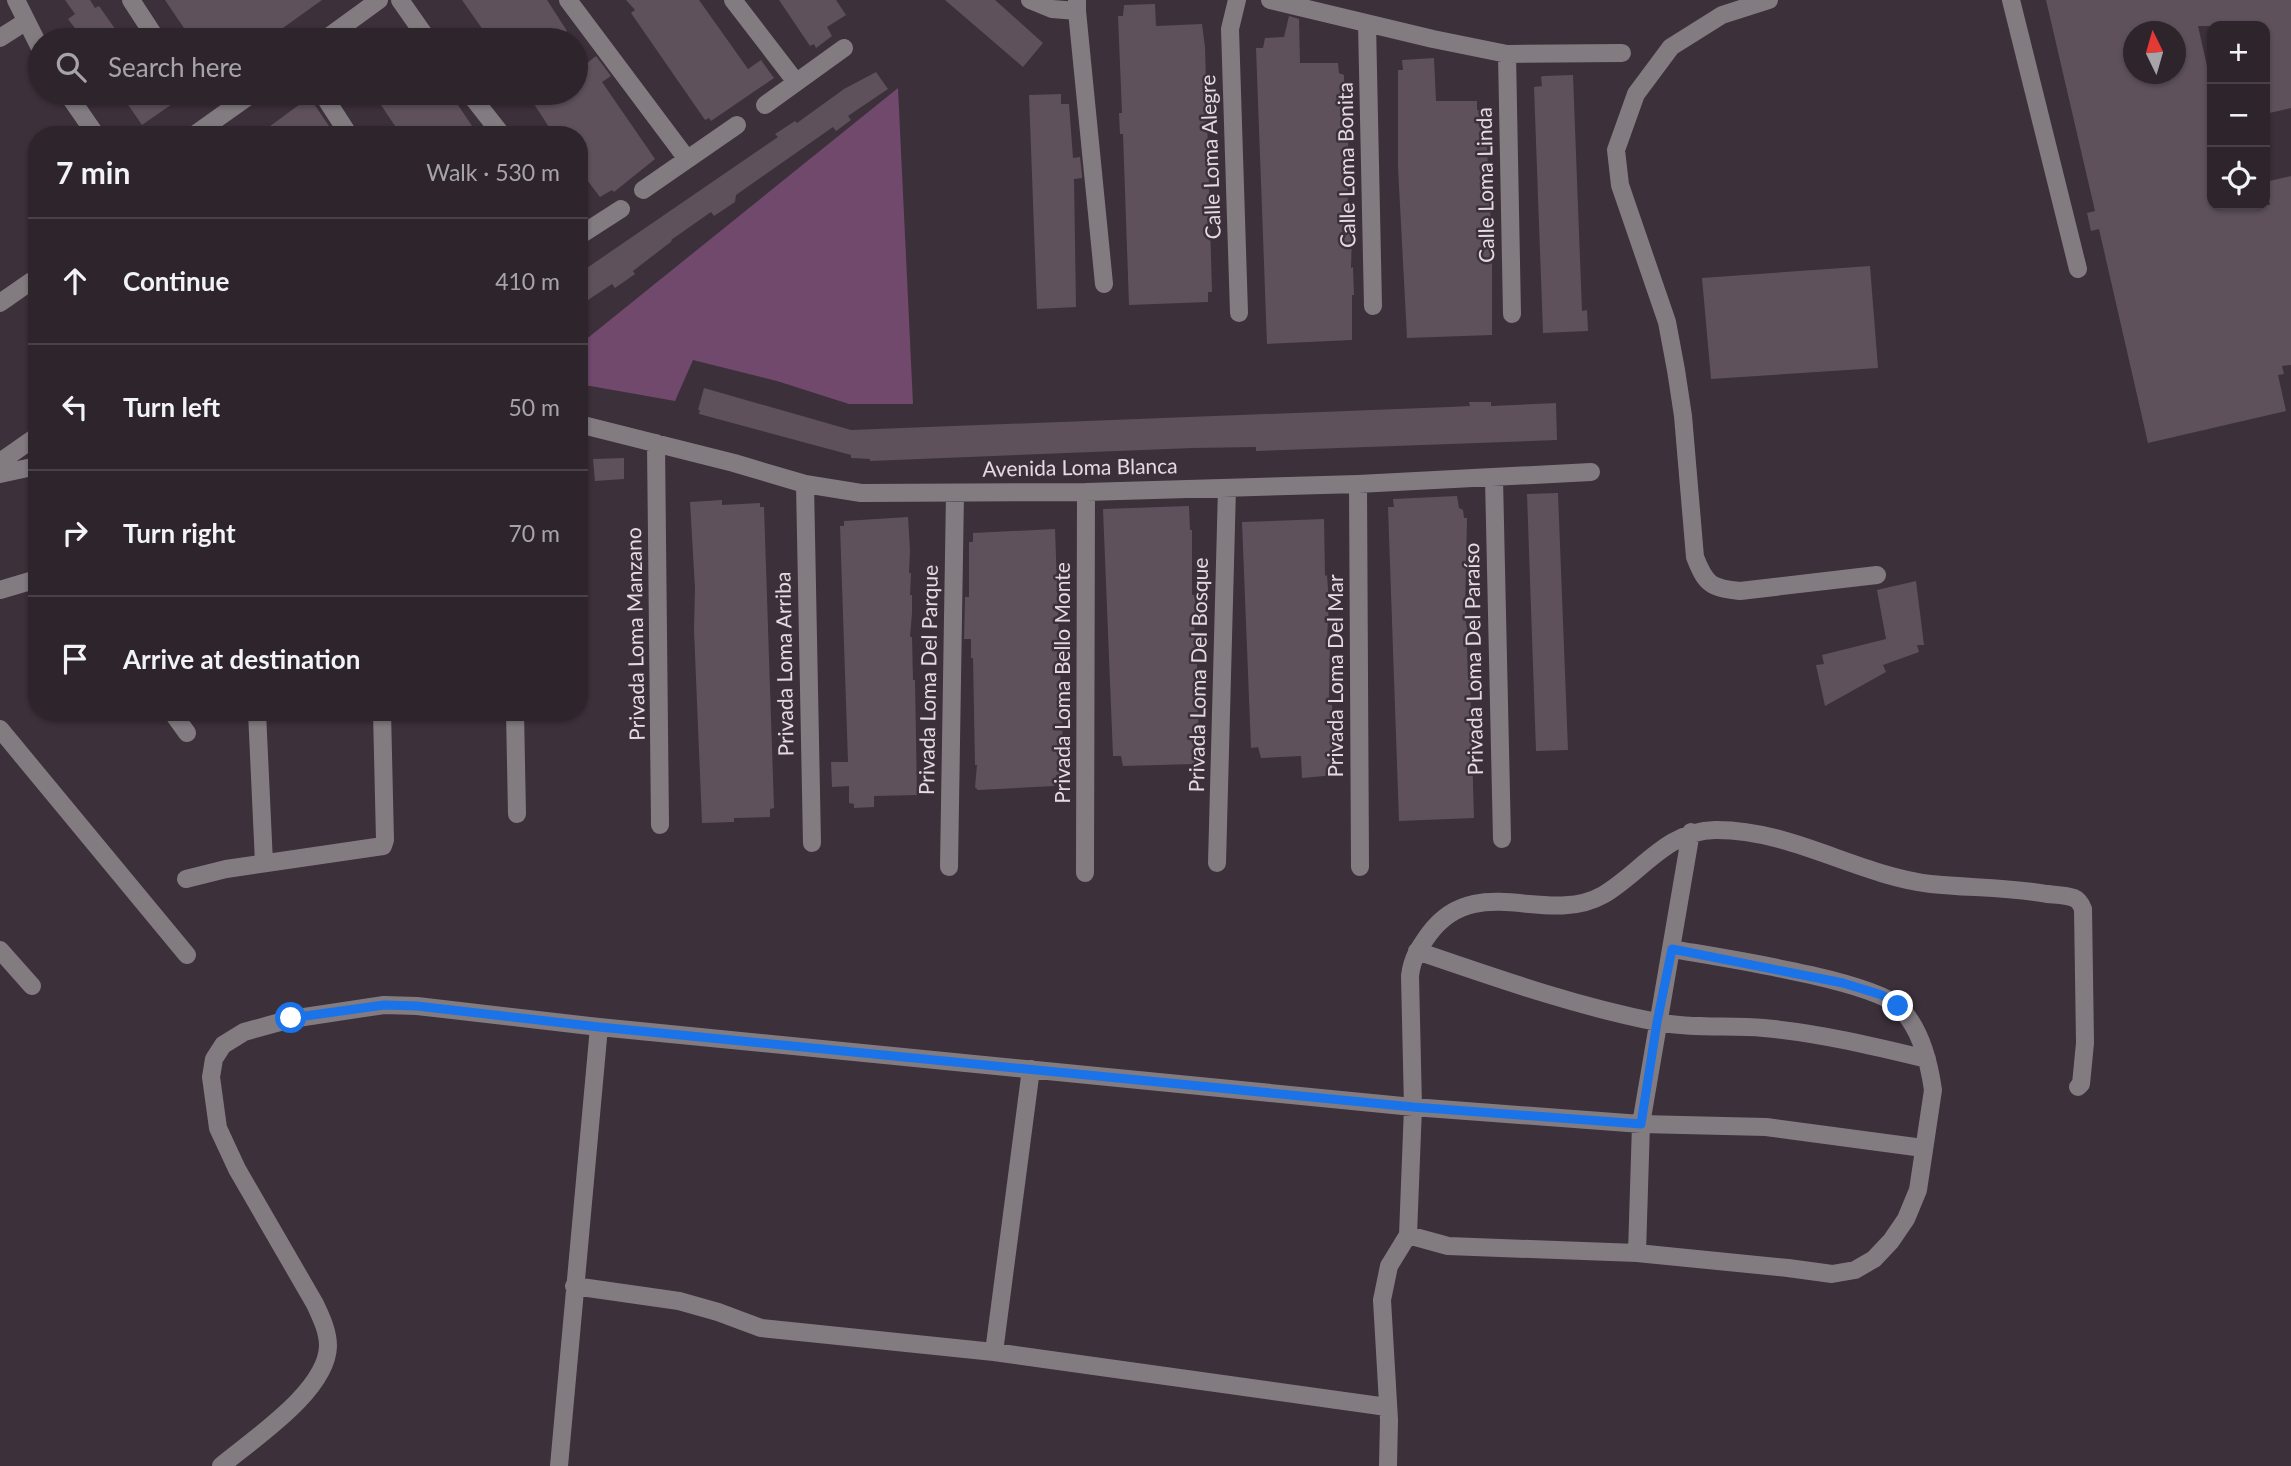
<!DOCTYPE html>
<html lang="en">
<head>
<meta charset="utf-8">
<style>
  :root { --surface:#2d242c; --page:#352c34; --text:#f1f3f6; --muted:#a7a4a9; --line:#484148 }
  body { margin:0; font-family:Lato,sans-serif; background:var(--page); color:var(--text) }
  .controls { position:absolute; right:21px; top:21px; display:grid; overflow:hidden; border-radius:14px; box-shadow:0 2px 5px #0004 }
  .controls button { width:63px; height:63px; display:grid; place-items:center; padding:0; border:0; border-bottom:2px solid var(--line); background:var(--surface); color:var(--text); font:35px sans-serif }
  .compass { position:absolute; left:2123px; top:21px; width:63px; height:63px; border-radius:50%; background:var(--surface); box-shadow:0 2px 5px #0004; rotate:355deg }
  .stop { position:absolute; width:21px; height:21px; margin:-16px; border:5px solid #1a73e8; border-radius:50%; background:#fff }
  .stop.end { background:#1a73e8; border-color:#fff; box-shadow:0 2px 7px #0008 }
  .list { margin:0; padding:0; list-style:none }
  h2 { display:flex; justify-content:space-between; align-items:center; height:91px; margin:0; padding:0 28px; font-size:30px }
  h2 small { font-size:23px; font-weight:400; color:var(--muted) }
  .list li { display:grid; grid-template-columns:46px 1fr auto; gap:21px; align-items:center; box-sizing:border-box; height:126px; padding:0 28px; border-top:2px solid var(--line) }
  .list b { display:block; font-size:26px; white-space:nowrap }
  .list em { font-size:23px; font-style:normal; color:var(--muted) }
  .icon { flex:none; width:38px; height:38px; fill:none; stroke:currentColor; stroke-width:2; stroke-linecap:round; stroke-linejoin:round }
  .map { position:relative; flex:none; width:2291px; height:1466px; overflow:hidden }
  .search { position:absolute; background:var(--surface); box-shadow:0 2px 5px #0004; left:28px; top:28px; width:560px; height:77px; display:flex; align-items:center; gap:18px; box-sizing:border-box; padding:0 24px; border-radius:38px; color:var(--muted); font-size:26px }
  .panel { position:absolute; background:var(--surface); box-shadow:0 2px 5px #0004; left:28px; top:126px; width:560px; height:595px; border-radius:28px }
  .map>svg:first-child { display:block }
  .green { fill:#71496d }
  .building { fill:#5e515c; fill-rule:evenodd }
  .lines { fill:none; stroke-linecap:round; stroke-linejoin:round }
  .minor { stroke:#827c81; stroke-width:18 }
  .route { stroke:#1a73e8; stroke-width:9 }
  .labels { text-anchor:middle; stroke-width:5; stroke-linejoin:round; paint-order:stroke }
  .street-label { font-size:21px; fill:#e3dbe2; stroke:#3c303b }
</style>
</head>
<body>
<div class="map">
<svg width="2291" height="1466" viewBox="0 0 2291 1466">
  <rect width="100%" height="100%" fill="#3c303b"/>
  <path class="green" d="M898,88L913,404H849L777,381L693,360L675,401L579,384V345Z"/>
  <path class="building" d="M65,0H90L95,8L99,6L118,33L108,40H84L68,19L75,14Z
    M165,0H322L266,40H192Z
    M462,0H547L567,31L553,40H494L491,35L488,37Z
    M626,0H699L748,69L761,60L774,78L711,121L709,118L705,120L631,13L635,10Z
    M779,0H836L846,15L827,27L832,36L816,48L814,44L810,46Z
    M945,0H995L1043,43L1023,67Z
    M2046,0H2291V108L2265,114V26H2198L2212,88V205H2270L2265,182L2291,176V365L2282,366L2284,374L2278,375L2286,411L2148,443L2099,229L2091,231L2087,213L2095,211ZM2133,32H2175V74H2133Z
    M1155,4L1156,26L1202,24L1205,47L1212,292H1208V302L1129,305L1123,134H1120L1119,113H1122L1118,16H1123L1124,5Z
    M1289,16L1299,19L1300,63H1338L1339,73L1344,75L1346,139H1348L1349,166H1347L1348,204L1350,203L1352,234L1351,268L1353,267L1354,295H1352V340L1267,344L1256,48H1263L1265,38L1284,37Z
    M576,45L587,63L596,56L611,76L602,82L655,159L614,192L612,190L600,197L584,176V169L579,162V135H554L527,93H576Z
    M1434,58L1436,101H1477V110H1485L1491,226H1489L1490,260L1492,263V335L1407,338L1398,167V70H1403L1402,60Z
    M876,72L888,89L848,116L851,120L836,131L833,127L736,195L735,202L714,216L711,212L671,240L672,241L633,271L635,274L615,288L612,284L579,306V278L583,276L581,272L778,137L775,134L795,121L797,123L844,89Z
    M1573,75L1582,311L1587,310L1588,331L1543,333L1534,87L1542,86L1541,77L1543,76Z
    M120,93H188L142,125Z
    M373,93H450L478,135H401Z
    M1061,94V104H1069L1073,158L1080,157L1082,175V178L1074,179L1076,307L1037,309L1029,95Z
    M310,98L335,135H258L296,107Z
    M1870,266L1878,368L1711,379L1702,278Z
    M704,388L851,430L1449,407L1470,406L1469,402H1491V406L1556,403L1557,440L1256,451V447L1193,448L870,461V459L851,458V455L699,414L700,410H698Z
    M624,458V479L595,481L593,459Z
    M1558,493L1568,750L1536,751L1527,494Z
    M1457,496L1459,508L1463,510L1464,518H1467L1465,615L1469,645H1467L1468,680H1470L1474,818L1399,821L1388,507H1394L1393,499Z
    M722,500V505L760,503V507H764L774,808L770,809V817L734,818V822L702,823L694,630L695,588L690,502Z
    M1189,506L1190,530H1192V595H1195V622H1194L1197,665L1196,685L1200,750L1195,753V764L1123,766L1121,756H1113L1103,509Z
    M908,517L910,550L909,573H911L910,595H912V613L910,637H912L913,680H915L917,795L874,796V807L854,808V804L849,803V786L832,787L831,762H848L840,526H844V521Z
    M1324,519L1325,576L1327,575L1329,603L1327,638L1330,640L1329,702L1330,705H1332L1333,732H1332L1335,775L1302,778L1301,756L1261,758L1258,747L1251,748L1242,522Z
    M1055,529L1064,775H1056L1054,786L978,790L975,787L977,765H975L973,658H971V639H964L965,597H969V542H973V533Z
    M1916,581L1924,645H1917L1919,652L1883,665L1886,672L1825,706L1816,665L1824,664L1822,655L1886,639L1877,590Z"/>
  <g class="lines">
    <path class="minor" d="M16,0L40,48
      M131,0L157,40
      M400,0L428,40
      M568,0L687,159
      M733,0L796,82
      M1030,0L1052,9L1077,11V0
      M1237,0L1230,29L1239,313
      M1270,0L1433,39L1507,54L1622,53
      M1769,0L1722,15L1671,47L1636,94L1616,150L1620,185L1667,322L1676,370L1683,416L1695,557C1706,585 1711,588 1740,591L1877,575
      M2011,0L2078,269
      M1077,11L1104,284
      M1367,23L1373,306
      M0,38L25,22
      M324,40L379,0
      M1507,54L1512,314
      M67,93L96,135
      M322,93L349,135
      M469,93L502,135
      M765,105L844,48
      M194,135L253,93
      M643,190L737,125
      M579,236L621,209
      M0,303L30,282L37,281
      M579,424L734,463L805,484L861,493L1086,492L1358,484L1591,472
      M656,443L660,825
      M0,462L37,436
      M0,474L37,466
      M1494,478L1502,839
      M805,484L812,843
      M1358,484L1360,867
      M0,590L37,579
      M172,712L187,733
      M257,712L264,863
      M515,712L517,814
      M0,729L187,955
      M1217,863L1227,488
      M949,867L955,493
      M1085,873L1086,492
      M186,879L226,869L383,846L385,840L382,712
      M0,950L32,986
      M1417,951C1496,978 1575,1006 1657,1022C1693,1029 1728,1025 1764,1028C1819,1033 1873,1046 1927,1059
      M1408,1235L1448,1246L1637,1253L1788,1268L1832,1274L1855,1270L1874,1259L1891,1241L1906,1219L1918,1190L1933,1090C1929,1062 1920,1027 1899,1007C1872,980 1716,957 1672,949
      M1637,1253L1641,1124L1691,832
      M574,1286L679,1301L718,1312L761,1328L994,1352L1387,1407
      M994,1352L1031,1069
      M221,1466C253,1439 327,1391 328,1346C328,1331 321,1317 315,1304L237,1169L218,1128L211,1077L214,1059L223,1045L244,1032L291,1019L384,1005L417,1006L599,1027L1413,1107L1641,1124L1766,1127L1923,1148
      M559,1466L599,1027
      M1388,1466L1389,1420L1382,1300L1389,1266L1408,1235L1413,1107L1410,976C1412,958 1419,948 1429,934C1476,870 1546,927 1603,895C1642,872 1666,831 1715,830C1790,829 1857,875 1931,884C1970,888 2009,887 2047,894C2056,895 2066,895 2074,898C2079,900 2081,904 2083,909L2085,1043L2081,1084L2078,1087"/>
  </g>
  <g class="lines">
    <path class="route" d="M291,1018L384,1005L417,1006L599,1027L1413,1107L1641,1124L1657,1022L1672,949L1843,983L1882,995L1898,1006"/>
  </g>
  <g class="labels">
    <g class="street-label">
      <text transform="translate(1211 157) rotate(-92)" y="7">Calle Loma Alegre</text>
      <text transform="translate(1347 165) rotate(-91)" y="7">Calle Loma Bonita</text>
      <text transform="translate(1486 185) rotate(-91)" y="7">Calle Loma Linda</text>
      <text transform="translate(1080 468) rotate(-1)" y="7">Avenida Loma Blanca</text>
      <text transform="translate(636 634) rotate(-91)" y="7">Privada Loma Manzano</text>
      <text transform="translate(1474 659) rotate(-91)" y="7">Privada Loma Del Paraíso</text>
      <text transform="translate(785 664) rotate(-91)" y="7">Privada Loma Arriba</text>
      <text transform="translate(1199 675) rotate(-89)" y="7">Privada Loma Del Bosque</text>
      <text transform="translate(1336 676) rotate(-90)" y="7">Privada Loma Del Mar</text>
      <text transform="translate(929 680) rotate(-89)" y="7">Privada Loma Del Parque</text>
      <text transform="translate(1063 683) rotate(-90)" y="7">Privada Loma Bello Monte</text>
    </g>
  </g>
</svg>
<div class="controls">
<button>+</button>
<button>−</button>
<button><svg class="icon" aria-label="locate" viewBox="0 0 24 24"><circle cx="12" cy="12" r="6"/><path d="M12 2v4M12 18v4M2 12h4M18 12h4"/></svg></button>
</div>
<svg class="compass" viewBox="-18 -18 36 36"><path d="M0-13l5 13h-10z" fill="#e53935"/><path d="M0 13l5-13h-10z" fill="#a7a4a9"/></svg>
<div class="stop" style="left:291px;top:1018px"></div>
<div class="stop end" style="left:1898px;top:1006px"></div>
<div class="search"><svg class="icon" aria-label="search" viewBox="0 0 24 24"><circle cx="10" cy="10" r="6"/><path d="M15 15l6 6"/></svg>Search here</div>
<section class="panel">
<h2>7 min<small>Walk · 530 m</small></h2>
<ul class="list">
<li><svg class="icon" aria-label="ahead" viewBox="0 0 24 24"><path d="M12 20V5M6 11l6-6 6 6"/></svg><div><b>Continue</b></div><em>410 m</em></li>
<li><svg class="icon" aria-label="left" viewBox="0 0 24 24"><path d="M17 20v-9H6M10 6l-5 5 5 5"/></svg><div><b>Turn left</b></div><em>50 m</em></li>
<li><svg class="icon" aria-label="right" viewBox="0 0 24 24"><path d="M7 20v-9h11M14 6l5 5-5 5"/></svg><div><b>Turn right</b></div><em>70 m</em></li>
<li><svg class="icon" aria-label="arrive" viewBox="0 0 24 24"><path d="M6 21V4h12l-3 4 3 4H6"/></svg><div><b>Arrive at destination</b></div></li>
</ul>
</section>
</div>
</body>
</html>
